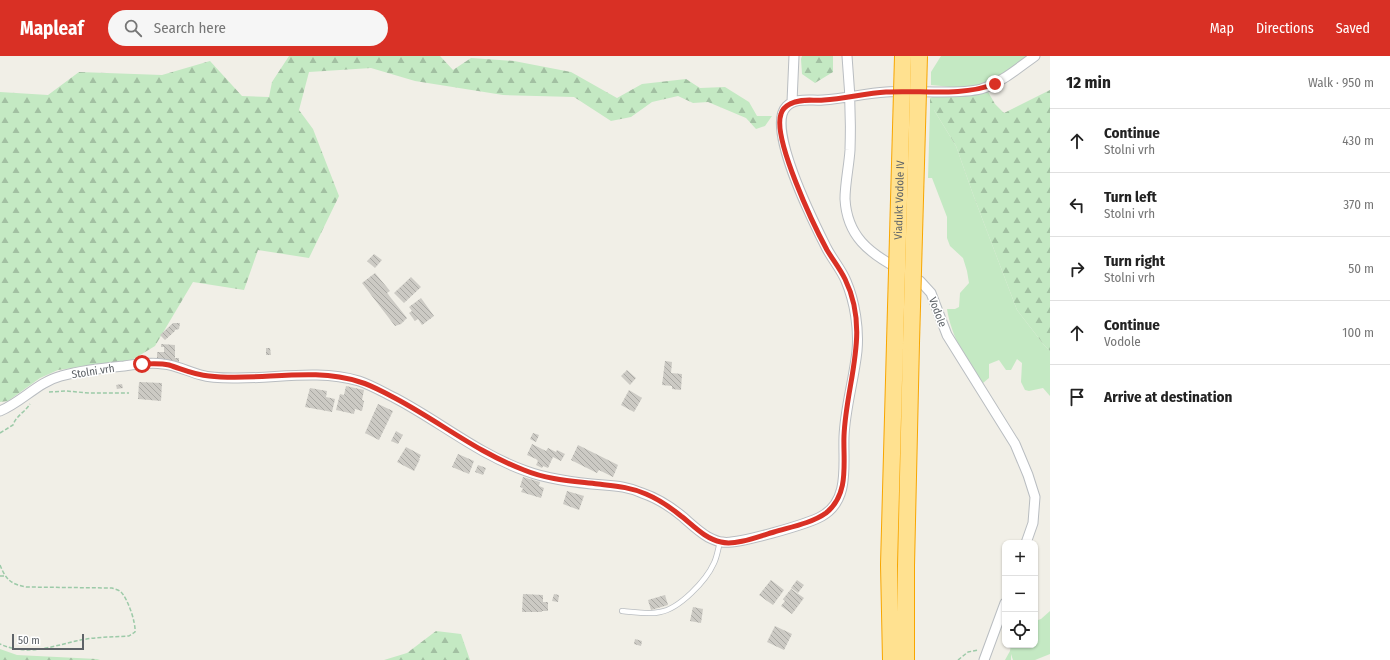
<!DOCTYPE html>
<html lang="en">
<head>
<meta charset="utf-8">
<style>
  :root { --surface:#fff; --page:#f6f6f6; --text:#222; --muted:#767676; --line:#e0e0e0; --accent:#d93025 }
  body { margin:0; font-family:"Fira Sans Condensed",sans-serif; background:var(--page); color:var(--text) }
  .controls { position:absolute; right:12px; bottom:12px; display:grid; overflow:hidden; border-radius:8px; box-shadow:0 1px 3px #0004 }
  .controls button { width:36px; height:36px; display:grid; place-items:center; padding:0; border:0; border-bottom:1px solid var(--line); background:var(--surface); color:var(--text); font:20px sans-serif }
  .scale { position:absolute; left:12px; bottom:10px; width:72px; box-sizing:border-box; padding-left:4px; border:2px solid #5e6368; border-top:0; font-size:11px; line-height:14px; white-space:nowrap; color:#5e6368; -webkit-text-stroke:3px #fff; paint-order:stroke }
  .stop { position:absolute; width:12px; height:12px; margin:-9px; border:3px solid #d93025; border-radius:50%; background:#fff }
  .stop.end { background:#d93025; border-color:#fff; box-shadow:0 1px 4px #0008 }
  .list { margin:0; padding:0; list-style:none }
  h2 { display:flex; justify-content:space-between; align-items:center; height:52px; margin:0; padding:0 16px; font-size:17px }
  h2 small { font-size:13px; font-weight:400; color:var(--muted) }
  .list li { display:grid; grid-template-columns:26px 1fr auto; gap:12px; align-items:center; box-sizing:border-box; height:64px; padding:0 16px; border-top:1px solid var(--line) }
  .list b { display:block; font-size:15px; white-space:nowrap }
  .list p { margin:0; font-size:13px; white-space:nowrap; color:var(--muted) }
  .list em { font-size:13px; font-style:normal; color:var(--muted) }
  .icon { flex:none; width:22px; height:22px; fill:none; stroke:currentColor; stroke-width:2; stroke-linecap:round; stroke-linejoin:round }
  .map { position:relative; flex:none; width:1050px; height:604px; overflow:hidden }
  header { display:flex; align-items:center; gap:24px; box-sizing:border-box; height:56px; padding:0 20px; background:var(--accent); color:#fff }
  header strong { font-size:19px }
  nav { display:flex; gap:22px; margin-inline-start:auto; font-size:14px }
  .search { width:280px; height:36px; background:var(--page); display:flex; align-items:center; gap:10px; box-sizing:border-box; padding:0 14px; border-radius:22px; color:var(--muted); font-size:15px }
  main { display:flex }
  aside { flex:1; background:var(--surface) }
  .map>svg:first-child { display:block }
  .green { fill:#c4e9c3 }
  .forest { fill:url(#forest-firs) }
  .building { fill:url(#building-back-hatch) }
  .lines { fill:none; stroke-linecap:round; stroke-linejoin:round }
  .service-casing { stroke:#b9bdc1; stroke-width:6 }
  .minor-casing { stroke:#b9bdc1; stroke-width:11 }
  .motorway-casing { stroke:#f8a600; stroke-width:18 }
  .path { stroke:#9ccaa8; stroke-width:1.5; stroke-dasharray:4 2; stroke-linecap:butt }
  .service { stroke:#fff; stroke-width:4.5 }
  .minor { stroke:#fff; stroke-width:9 }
  .motorway { stroke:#ffe190; stroke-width:16 }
  .motorway-bridge-casing { stroke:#f8a600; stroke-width:18; stroke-linecap:butt }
  .motorway-bridge { stroke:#ffe190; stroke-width:16 }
  .route { stroke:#d93025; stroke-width:5 }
  .labels { text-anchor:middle; stroke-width:3; stroke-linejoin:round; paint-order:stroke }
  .street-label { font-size:11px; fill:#5e6368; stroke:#fff }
</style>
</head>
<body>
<header>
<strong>Mapleaf</strong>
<div class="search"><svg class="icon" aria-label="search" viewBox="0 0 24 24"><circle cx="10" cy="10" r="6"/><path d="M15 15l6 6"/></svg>Search here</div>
<nav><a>Map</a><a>Directions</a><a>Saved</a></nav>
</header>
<main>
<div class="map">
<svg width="1050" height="604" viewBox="0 0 1050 604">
  <defs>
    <pattern id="forest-firs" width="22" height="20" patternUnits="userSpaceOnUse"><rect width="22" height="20" fill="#c4e9c3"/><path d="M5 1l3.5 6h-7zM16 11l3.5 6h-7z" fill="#a2c0a2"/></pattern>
    <pattern id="building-back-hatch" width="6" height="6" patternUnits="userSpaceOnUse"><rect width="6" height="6" fill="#cccac4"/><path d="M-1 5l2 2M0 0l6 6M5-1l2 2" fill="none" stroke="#a9a8a3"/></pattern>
  </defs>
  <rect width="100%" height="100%" fill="#f1efe7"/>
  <path class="green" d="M941,0H1030C1015,10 994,27 977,31C962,34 945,30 931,29V16Z
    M930,54H934L956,90L974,141L1017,254L1044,289L1050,295V340L1043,332L1029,335L1025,334L1021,326L1022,307L1017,303L1011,314H1006L999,304L989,308V322L983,327C966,306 951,279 947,253H955L959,251L960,237L969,227L967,215L963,202L950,190L947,182V161L932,122H928Z
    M1050,555V598L1035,604H1013L1011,598V604H1005L1010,595L1011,589H1035V565L1041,563Z"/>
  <path class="forest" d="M289,0H440L453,14L471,2L514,5L571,16L617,42L642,28L686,23L700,32L725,31L749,46L757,60H772L765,70L756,73L746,62L708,46L693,47L678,40L652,46L631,61L611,65L574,41L503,39L415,25L371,12L309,16L299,54L313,73L339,140L309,202L258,194L244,234L193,226L155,290L132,304L58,314L40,322L8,345L0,346V36L48,39L79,16L162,19L210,5L242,40L269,41L272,26Z
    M802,0H833V16L815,27L802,18L801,3Z
    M987,34L995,48L1004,57L1050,34V295L1044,289L1017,254L974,141L956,90L934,54H930V42L935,40Z
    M436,575L461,578L470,604H384L407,597Z
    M0,593L17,599L97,603L100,604H0Z"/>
  <path class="building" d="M374,198L382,204L375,212L367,205Z
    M375,217L390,235L387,237L407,262L401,268L395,270L362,227Z
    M411,221L421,231L404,247L394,237Z
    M421,242L434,260L422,269L418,263L415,265L409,257L412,255L409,251Z
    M173,267H180L179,273L175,274V275L165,284L160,279Z
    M161,288L175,289V302H179V308L157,305V296H164V291H161Z
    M266,292H270L271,299H266Z
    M665,305L672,306L671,317L682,318L681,334L672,333V330L662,329Z
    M627,314L636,322L630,329L621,320Z
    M139,326L162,327L161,345L138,343Z
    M122,328L123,332L117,333L116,329Z
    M346,330L364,334L362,344L364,345L362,355L355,353L354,358L336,354L340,338L344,339Z
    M310,332L327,335L326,341L335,343L332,356L305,351Z
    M629,334L642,342L634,356L621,349Z
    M378,348L393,355L379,384L365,377Z
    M396,375L403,379L398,388L391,385Z
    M533,377L539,379L536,386L530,383Z
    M532,388L546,395L548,392L556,396L557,394L565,398L561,405L553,401L548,412L543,410L542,412L536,409L538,405L536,403L527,399Z
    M578,389L618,409L613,421L599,414L597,417L571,404Z
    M406,391L421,399L419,403H420L414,415L397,406Z
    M458,398L474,405L469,418L452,411Z
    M478,409L486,412L483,419L475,416Z
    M523,421L540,426L539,430L544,432L541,442L521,436L523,432L520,431Z
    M567,435L584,440L579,454L563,448Z
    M771,524L784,534L773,549L759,539Z
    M797,524L804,529L798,537L791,532Z
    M791,533L804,542L792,558L781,550L785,545L783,543Z
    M523,538L543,539V546H548V555H542V556H522Z
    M554,538L559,539L558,546L552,545Z
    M665,539L668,549L651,554L648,544Z
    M693,551L703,553L701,567L690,565Z
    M775,570L792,578L784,594L767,586Z
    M635,583L642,585L641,590L634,588Z"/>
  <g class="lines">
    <defs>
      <path id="service" d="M622,555C635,556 648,559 660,556C679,553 706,525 714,507C717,501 718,493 720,486"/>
      <path id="minor" d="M847,0C850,31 851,63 850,94C849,110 845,127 845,143C847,180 869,197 899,213
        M792,46L794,0
        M910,219L920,225L931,237L947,279L1015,388L1028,419L1035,441L1033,467L1026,487
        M0,355C22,346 38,326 61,320C82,314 103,312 124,310C137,308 150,306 163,308C176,309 189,316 201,319C211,322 222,322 233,322C275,323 317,313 359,325C371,329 383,336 395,342C439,365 478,398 526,415C550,424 578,427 604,429C617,430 629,431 642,437C657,442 671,451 683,461C691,468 698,475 708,481C710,482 719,486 722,486C736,489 808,468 822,460C850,444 843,409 844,381C845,352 854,324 857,295C859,273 855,246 846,225C841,213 832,203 826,191C814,167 766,72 786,51C795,41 811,45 823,44C845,43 865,37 886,36C905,35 923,36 942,36C955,36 969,36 981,33C1001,27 1018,12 1035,0
        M984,604L1005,547"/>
      <path id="motorway" d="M891,604L889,509L895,287
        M906,604V510L911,287"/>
    </defs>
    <use href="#service" class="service-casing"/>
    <use href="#minor" class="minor-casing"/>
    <use href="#motorway" class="motorway-casing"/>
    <path class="path" d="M49,336L66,335L89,337H129
      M0,377L13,369C16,360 25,356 30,348
      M0,509C6,524 11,528 26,531L112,532C115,533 119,534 121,536C128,543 136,567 135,576L129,580C111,581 93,581 76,585C50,591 26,600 0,588
      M0,520H4
      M958,604L968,596L978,594"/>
    <use href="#service" class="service"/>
    <use href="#minor" class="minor"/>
    <use href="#motorway" class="motorway"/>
    <defs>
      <g id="motorway-bridge">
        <path id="s1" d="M895,287L903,0"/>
        <path d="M911,287L919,0"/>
      </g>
    </defs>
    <use href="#motorway-bridge" class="motorway-bridge-casing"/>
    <use href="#motorway-bridge" class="motorway-bridge"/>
  </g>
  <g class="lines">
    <path class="route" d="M142,308C151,308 160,307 169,309C182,313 195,319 209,320C259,326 311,310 360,326C371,329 381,335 391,340C436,363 476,396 524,414C548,424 573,425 598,428C615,430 630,431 646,438C658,443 670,451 681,460C693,469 705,483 721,486C735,490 760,480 774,476C791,471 812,467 826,457C850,438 843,406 844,380C846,326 871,276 845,223C840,213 833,204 827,194C814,170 772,82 781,58C782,54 786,50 790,48C800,42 813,45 824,44C845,43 865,37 886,36C922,34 960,41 995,28"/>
  </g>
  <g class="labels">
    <g class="street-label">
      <text dy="4" stroke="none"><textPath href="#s1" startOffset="143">Viadukt Vodole IV</textPath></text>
      <text transform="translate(938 256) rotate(69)" y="4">Vodole</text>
      <text transform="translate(93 315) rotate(-9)" y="4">Stolni vrh</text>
    </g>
  </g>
</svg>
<div class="controls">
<button>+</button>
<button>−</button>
<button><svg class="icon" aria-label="locate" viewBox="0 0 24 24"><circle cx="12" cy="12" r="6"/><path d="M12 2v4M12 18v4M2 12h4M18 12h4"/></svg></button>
</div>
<div class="scale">50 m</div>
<div class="stop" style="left:142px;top:308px"></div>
<div class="stop end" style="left:995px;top:28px"></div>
</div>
<aside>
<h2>12 min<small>Walk · 950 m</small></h2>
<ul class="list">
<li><svg class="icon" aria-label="ahead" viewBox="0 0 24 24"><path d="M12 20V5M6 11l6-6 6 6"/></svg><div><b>Continue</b><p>Stolni vrh</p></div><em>430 m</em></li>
<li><svg class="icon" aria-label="left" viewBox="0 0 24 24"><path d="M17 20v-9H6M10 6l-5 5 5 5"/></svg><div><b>Turn left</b><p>Stolni vrh</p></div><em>370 m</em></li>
<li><svg class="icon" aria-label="right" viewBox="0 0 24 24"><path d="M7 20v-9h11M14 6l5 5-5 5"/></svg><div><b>Turn right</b><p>Stolni vrh</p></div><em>50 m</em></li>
<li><svg class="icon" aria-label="ahead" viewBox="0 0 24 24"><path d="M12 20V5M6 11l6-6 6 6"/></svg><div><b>Continue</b><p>Vodole</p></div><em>100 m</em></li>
<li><svg class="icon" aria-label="arrive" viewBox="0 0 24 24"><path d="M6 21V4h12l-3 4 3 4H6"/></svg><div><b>Arrive at destination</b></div></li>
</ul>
</aside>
</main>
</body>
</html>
